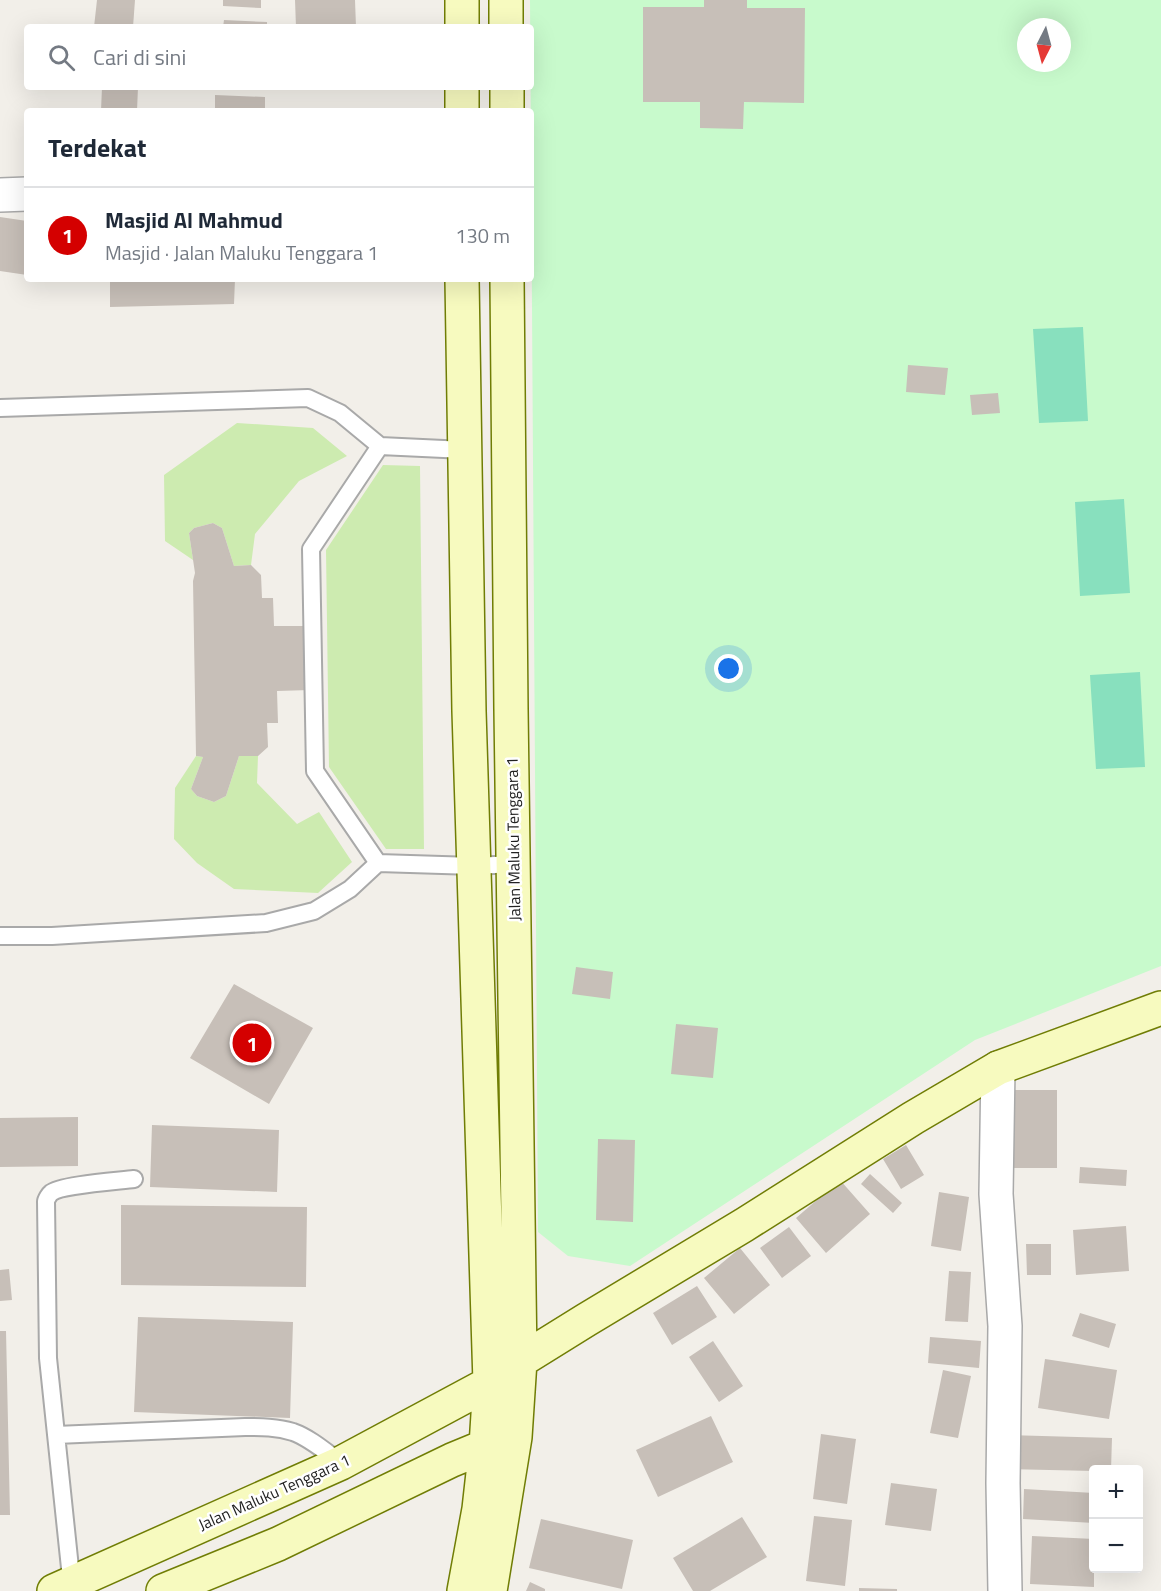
<!DOCTYPE html>
<html lang="id">
<head>
<meta charset="utf-8">
<style>
  :root { --surface:#fff; --page:#f6f6f7; --text:#1f2937; --muted:#747a83; --line:#e0e1e3; --accent:#d40000 }
  body { margin:0; font-family:"Titillium Web",sans-serif; background:var(--page); color:var(--text) }
  .controls { position:absolute; right:18px; bottom:18px; display:grid; overflow:hidden; border-radius:6px; box-shadow:0 6px 24px #0002 }
  .controls button { width:54px; height:54px; display:grid; place-items:center; padding:0; border:0; border-bottom:2px solid var(--line); background:var(--surface); color:var(--text); font:30px sans-serif }
  .compass { position:absolute; left:1017px; top:18px; width:54px; height:54px; border-radius:50%; background:var(--surface); box-shadow:0 6px 24px #0002; rotate:186deg }
  .you { position:absolute; left:729px; top:669px; width:21px; height:21px; margin:-15px; border:4px solid #fff; border-radius:50%; background:#1a73e8; box-shadow:0 0 0 9px #1a73e833 }
  .badge { display:grid; place-items:center; width:39px; height:39px; border-radius:50%; background:var(--accent); color:#fff; font-size:20px; font-weight:700 }
  .pin { position:absolute; translate:-50% -50%; border:3px solid #fff; box-shadow:0 2px 6px #0006 }
  .list { margin:0; padding:0; list-style:none }
  h2 { display:flex; justify-content:space-between; align-items:center; height:78px; margin:0; padding:0 24px; font-size:26px }
  h2 small { font-size:20px; font-weight:400; color:var(--muted) }
  .list li { display:grid; grid-template-columns:39px 1fr auto; gap:18px; align-items:center; box-sizing:border-box; height:96px; padding:0 24px; border-top:2px solid var(--line) }
  .list b { display:block; font-size:22px; white-space:nowrap }
  .list p { margin:0; font-size:20px; white-space:nowrap; color:var(--muted) }
  .list em { font-size:20px; font-style:normal; color:var(--muted) }
  .icon { flex:none; width:33px; height:33px; fill:none; stroke:currentColor; stroke-width:2; stroke-linecap:round; stroke-linejoin:round }
  .map { position:relative; flex:none; width:1161px; height:1591px; overflow:hidden }
  .search { position:absolute; background:var(--surface); box-shadow:0 6px 24px #0002; left:24px; top:24px; width:510px; height:66px; display:flex; align-items:center; gap:15px; box-sizing:border-box; padding:0 21px; border-radius:6px; color:var(--muted); font-size:22px }
  .panel { position:absolute; background:var(--surface); box-shadow:0 6px 24px #0002; left:24px; top:108px; width:510px; height:174px; border-radius:6px }
  .map>svg:first-child { display:block }
  .grass { fill:#cdebb0 }
  .park { fill:#c8facc; fill-rule:evenodd }
  .pitch { fill:#88e0be }
  .building { fill:#c7bfb8 }
  .lines { fill:none; stroke-linecap:round; stroke-linejoin:round }
  .lane-casing { stroke:#a9a9a9; stroke-width:20 }
  .street-casing { stroke:#a9a9a9; stroke-width:36 }
  .secondary-casing { stroke:#707d05; stroke-width:36 }
  .lane { stroke:#fff; stroke-width:16 }
  .street { stroke:#fff; stroke-width:33 }
  .secondary { stroke:#f7fabf; stroke-width:33 }
  .labels { text-anchor:middle; stroke-width:5; stroke-linejoin:round; paint-order:stroke }
  .street-label { font-size:16px; fill:#222; stroke:#fff }
</style>
</head>
<body>
<div class="map">
<svg width="1161" height="1591" viewBox="0 0 1161 1591">
  <rect width="100%" height="100%" fill="#f2efe9"/>
  <path class="grass" d="M237,423L313,428L347,456L299,481L255,534L251,565L234,566L222,528L213,523L194,528L189,533L193,560L165,541L164,475Z
    M383,465L420,466L424,849H386L329,767L326,550Z
    M196,756L203,757L191,789L197,796L214,802L226,796L239,756H258L257,783L297,824L319,812L352,862L318,893L234,889L197,863L174,839L175,788Z"/>
  <path class="park" d="M530,0H1161V966L975,1040L630,1266L568,1256L538,1232ZM1026,27H1062V63H1026Z"/>
  <path class="pitch" d="M1083,327L1088,421L1039,423L1033,329Z
    M1124,499L1130,593L1080,596L1075,502Z
    M1140,672L1145,767L1096,769L1090,675Z"/>
  <path class="building" d="M97,0H135L133,27H94Z
    M223,0H261V8L223,6Z
    M295,0H355L356,27H296Z
    M704,0H747V8H805L804,103L744,102L743,129L700,128V102H643V7H704Z
    M224,20L267,22V27H223Z
    M102,87H138L137,111H101Z
    M215,95L265,97V111H215Z
    M0,217L27,221V275L0,271Z
    M110,279H235L234,304L110,307Z
    M908,365L948,368L945,395L906,392Z
    M998,393L1000,413L972,415L970,395Z
    M213,523L222,528L234,566L251,565L261,575L262,598H273L274,626H307L310,690L277,691L278,723H267L268,747L258,756H239L226,796L214,802L197,796L191,789L203,757L196,756L193,581L195,573L189,533L194,528Z
    M576,967L613,972L610,999L572,994Z
    M234,984L313,1028L269,1104L190,1058Z
    M676,1024L718,1028L713,1078L671,1074Z
    M1010,1090H1057V1168H1010Z
    M78,1117V1166L0,1167V1118Z
    M152,1125L279,1130L277,1192L150,1187Z
    M598,1139L635,1140L633,1222L596,1220Z
    M906,1145L924,1175L901,1189L883,1159Z
    M1080,1167L1127,1170L1126,1186L1079,1183Z
    M870,1174L902,1203L893,1213L861,1184Z
    M840,1180L870,1214L826,1253L796,1218Z
    M939,1192L969,1197L961,1251L931,1246Z
    M121,1205L307,1207L306,1287L121,1285Z
    M1126,1226L1129,1271L1076,1275L1073,1230Z
    M789,1227L811,1256L782,1278L760,1248Z
    M1026,1244H1051V1275H1027Z
    M740,1248L770,1285L734,1314L704,1278Z
    M9,1269L12,1300L0,1301V1270Z
    M949,1271L971,1272L968,1322L945,1321Z
    M697,1286L717,1317L672,1345L653,1313Z
    M1080,1313L1116,1324L1109,1348L1072,1336Z
    M138,1317L293,1322L290,1418L134,1412Z
    M0,1331H6L10,1515H0Z
    M930,1337L981,1341L979,1368L928,1363Z
    M713,1341L743,1386L719,1402L689,1357Z
    M1045,1359L1117,1370L1109,1419L1038,1408Z
    M943,1370L971,1376L958,1438L930,1433Z
    M711,1416L733,1462L658,1497L636,1450Z
    M821,1434L856,1439L847,1504L813,1499Z
    M1005,1435L1112,1438L1111,1470H1094V1471L1004,1469Z
    M891,1483L937,1489L931,1531L885,1525Z
    M1024,1489L1094,1493V1523L1023,1519Z
    M814,1516L852,1520L845,1586L806,1581Z
    M742,1517L767,1557L710,1591H693L673,1558Z
    M541,1519L633,1540L622,1589L529,1568Z
    M1032,1536L1094,1539V1587L1030,1584Z
    M530,1582L545,1589V1591H526Z
    M859,1588L897,1589V1591H859Z"/>
  <g class="lines">
    <defs>
      <path id="lane" d="M0,408L308,398L340,413L380,446L465,450
        M378,863L315,771L311,549L380,446
        M0,936H52L266,923L314,911L350,889L378,863L474,866L514,864
        M56,1435L245,1427C261,1427 277,1427 293,1432C310,1438 326,1452 341,1463
        M72,1587L48,1358L46,1201C46,1200 50,1193 51,1193C60,1185 119,1181 134,1179"/>
      <path id="street" d="M0,195L27,194
        M998,1068L996,1194L1005,1326L1003,1483L1005,1591"/>
      <path id="secondary" d="M506,0V27
        M462,27V0
        M507,87V111
        M462,111V87
        M462,279L469,711L490,1383L486,1446L479,1509L464,1591
        M54,1591L341,1463L490,1383L520,1361L586,1320L744,1225L913,1118L998,1068L1161,1008
        M163,1591L278,1544L452,1460L486,1446L505,1440
        M490,1591L515,1437L520,1361L511,709L507,279"/>
    </defs>
    <use href="#lane" class="lane-casing"/>
    <use href="#street" class="street-casing"/>
    <use href="#secondary" class="secondary-casing"/>
    <use href="#lane" class="lane"/>
    <use href="#street" class="street"/>
    <use href="#secondary" class="secondary"/>
  </g>
  <g class="labels">
    <g class="street-label">
      <text transform="translate(513 839) rotate(-91)" y="6">Jalan Maluku Tenggara 1</text>
      <text transform="translate(274 1492) rotate(-24)" y="6">Jalan Maluku Tenggara 1</text>
    </g>
  </g>
</svg>
<div class="controls">
<button>+</button>
<button>−</button>
</div>
<svg class="compass" viewBox="-18 -18 36 36"><path d="M0-13l5 13h-10z" fill="#e53935"/><path d="M0 13l5-13h-10z" fill="#747a83"/></svg>
<div class="you"></div>
<div class="pin badge" style="left:252px;top:1043px">1</div>
<div class="search"><svg class="icon" aria-label="search" viewBox="0 0 24 24"><circle cx="10" cy="10" r="6"/><path d="M15 15l6 6"/></svg>Cari di sini</div>
<section class="panel">
<h2>Terdekat<small></small></h2>
<ul class="list">
<li><span class="badge">1</span><div><b>Masjid Al Mahmud</b><p>Masjid · Jalan Maluku Tenggara 1</p></div><em>130 m</em></li>
</ul>
</section>
</div>
</body>
</html>
